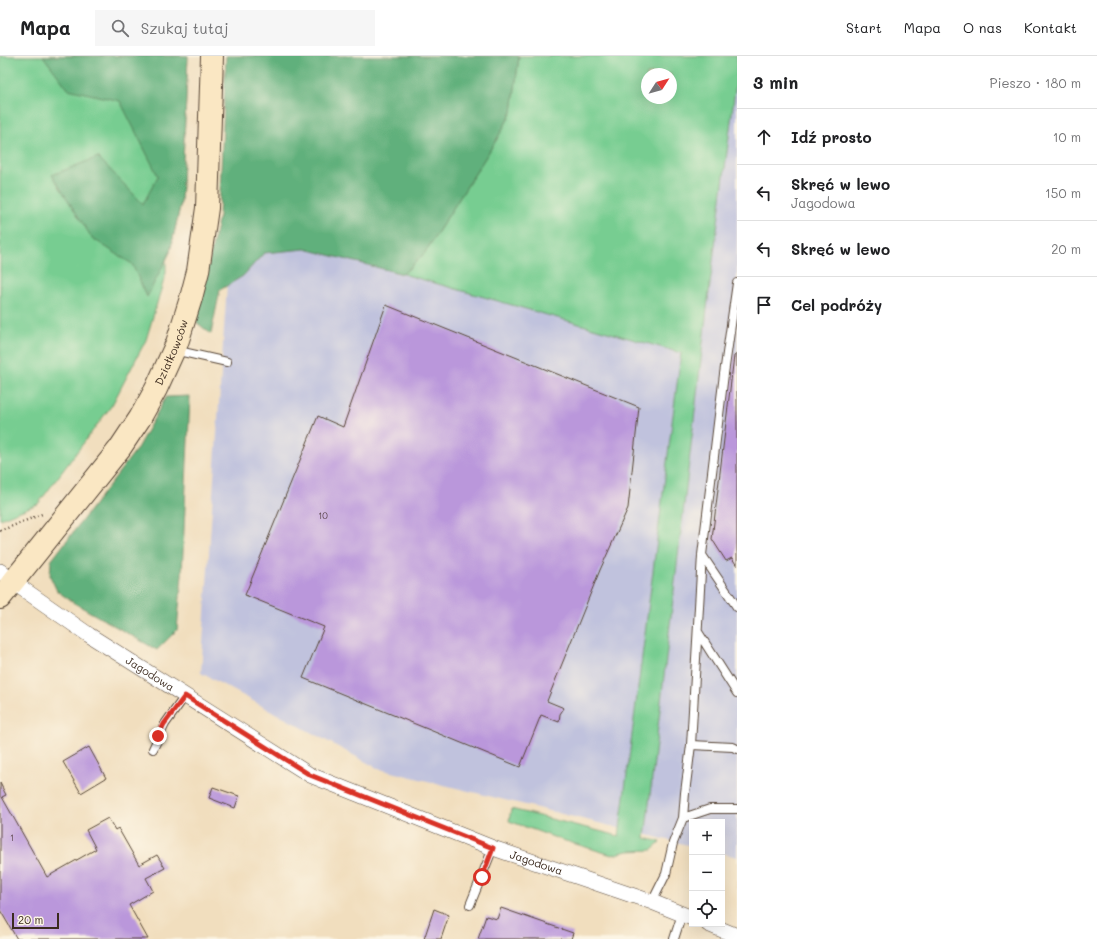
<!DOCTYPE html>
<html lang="pl">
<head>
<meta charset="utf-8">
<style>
  :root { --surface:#fff; --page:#f6f6f6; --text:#202124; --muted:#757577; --line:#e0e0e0 }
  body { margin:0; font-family:Mali,sans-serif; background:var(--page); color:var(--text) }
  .controls { position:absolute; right:12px; bottom:12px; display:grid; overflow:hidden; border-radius:0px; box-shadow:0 4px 16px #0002 }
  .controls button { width:36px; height:36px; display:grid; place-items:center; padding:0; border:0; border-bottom:1px solid var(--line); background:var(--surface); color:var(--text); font:20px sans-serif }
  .compass { position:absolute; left:641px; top:12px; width:36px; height:36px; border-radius:50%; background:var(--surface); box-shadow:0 4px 16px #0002; rotate:54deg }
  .scale { position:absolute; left:12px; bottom:10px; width:47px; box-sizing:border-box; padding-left:4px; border:2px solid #3b2a1e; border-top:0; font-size:11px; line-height:14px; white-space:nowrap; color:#3b2a1e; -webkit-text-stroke:3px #fcf5e5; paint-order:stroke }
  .stop { position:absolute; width:12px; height:12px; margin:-9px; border:3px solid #d93025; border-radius:50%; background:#fff }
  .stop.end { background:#d93025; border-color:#fff; box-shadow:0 1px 4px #0008 }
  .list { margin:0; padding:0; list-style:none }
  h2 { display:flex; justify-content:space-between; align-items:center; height:52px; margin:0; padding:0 16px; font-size:17px }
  h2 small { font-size:13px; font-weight:400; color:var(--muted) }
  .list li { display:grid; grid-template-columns:26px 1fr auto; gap:12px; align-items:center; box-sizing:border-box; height:56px; padding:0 16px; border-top:1px solid var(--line) }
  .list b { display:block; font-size:15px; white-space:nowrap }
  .list p { margin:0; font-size:13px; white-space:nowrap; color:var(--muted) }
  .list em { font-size:13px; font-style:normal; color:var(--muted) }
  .icon { flex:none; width:22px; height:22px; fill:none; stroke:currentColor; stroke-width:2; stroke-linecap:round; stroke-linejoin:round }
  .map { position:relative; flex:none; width:737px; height:883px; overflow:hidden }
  header { display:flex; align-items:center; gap:24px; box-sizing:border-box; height:56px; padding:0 20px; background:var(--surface); border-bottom:1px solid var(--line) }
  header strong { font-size:19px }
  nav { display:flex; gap:22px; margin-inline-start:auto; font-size:14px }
  .search { width:280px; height:36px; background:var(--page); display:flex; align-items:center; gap:10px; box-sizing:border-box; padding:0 14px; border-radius:0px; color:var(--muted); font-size:15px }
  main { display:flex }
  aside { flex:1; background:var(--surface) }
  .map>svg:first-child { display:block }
  .industrial { fill:#c0c2dd }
  .green { fill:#77cd91; stroke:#597c58; fill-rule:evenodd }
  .forest { fill:#61b07b; stroke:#4e6d4c }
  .building { fill:#ba97db }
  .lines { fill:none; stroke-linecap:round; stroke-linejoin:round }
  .lane-casing { stroke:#564536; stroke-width:10 }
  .street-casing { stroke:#564536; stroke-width:16 }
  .secondary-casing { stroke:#564536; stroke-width:24 }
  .path { stroke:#564536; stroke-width:2.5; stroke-dasharray:1 3; stroke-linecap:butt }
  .lane { stroke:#fff; stroke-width:8 }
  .street { stroke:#fff; stroke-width:15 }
  .secondary { stroke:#fae7c3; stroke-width:22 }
  .route { stroke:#d93025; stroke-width:5 }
  .labels { text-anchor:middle; stroke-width:3; stroke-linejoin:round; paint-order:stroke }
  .number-label { font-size:9px; fill:#5b454d }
  .street-label { font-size:11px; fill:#3b2a1e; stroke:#fcf5e5 }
</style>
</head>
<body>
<header>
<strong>Mapa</strong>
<div class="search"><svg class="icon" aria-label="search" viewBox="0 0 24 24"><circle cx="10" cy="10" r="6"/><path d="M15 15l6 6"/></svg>Szukaj tutaj</div>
<nav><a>Start</a><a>Mapa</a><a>O nas</a><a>Kontakt</a></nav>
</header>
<main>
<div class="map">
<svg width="737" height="883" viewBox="0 0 737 883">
  <rect width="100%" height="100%" fill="#fcf5e5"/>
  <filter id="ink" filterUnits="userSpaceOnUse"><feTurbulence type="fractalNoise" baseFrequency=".025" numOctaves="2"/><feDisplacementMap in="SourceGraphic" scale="8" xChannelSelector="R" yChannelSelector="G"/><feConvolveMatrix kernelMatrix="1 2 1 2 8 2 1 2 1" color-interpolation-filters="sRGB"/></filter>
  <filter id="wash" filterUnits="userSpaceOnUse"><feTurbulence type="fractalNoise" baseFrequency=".012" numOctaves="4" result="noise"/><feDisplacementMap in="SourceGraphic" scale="16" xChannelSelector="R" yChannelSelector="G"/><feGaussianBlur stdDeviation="0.9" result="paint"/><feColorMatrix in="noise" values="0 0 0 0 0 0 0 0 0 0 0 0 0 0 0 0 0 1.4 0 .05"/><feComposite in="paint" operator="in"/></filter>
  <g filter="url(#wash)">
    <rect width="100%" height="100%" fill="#f1debe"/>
    <path class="industrial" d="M737,0V801L722,797V766H692V790L379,713L201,617L231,168L699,290Z"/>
    <path class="green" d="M0,0H188L181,146L170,196L166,204V217L146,284L112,349L38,448L0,463Z
      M519,0H737V18L708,244L645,782L661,786L652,794L628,795L612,799L559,783L509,765L511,753L619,780L681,297L403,218L424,198L497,83L512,56ZM647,18H671V42H647Z"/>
    <path class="forest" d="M43,0H188L181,146L170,196L147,241L132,208L92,182L52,119L98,101L143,148L158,120L120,45L68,33Z
      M226,0H519L512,56L497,83L424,198L403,218L305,193L264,197L243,220L220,234L211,278L196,266L219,160Z
      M190,340L182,519L177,574L157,594L74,547L57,535L50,520L51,505L136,394L166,341Z"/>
    <g id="blocks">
      <path class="building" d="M386,249L639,351L628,452L600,514L547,645L564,652L560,658L559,666L541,659L520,711L303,622L324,571L245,539L318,360L343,371Z
        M737,298V510L732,502L726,505L712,483L734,300Z
        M89,691L106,722L81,737L63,706Z
        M0,727L6,739L2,741L47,821L96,793L86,774L108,762L115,774L118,772L139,809L157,799L165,812L146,822L153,835L129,849L148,883H17L0,854Z
        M213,731L239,740L235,752L209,742Z
        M501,852L573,877L571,883H478L486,860L497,863Z
        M434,853L449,859L441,883H424Z"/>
    </g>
  </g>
  <g filter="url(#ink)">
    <use href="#blocks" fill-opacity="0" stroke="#564536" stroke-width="1"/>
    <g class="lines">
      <defs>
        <path id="lane" d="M174,294L227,306
          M702,499L737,551
          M698,576L737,637
          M691,689L733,691L737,693
          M153,693L165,668L185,640
          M683,762L710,753H737
          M652,846L666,818L673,787L683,762L685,737L691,689L702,499L724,318L737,227
          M470,849L493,792
          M674,883L682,858"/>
        <g id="street">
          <path id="s1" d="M0,515L13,526L89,579L310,719L493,792L652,846L692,862"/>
          <path d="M708,868L737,880"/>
        </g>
        <g id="secondary">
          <path id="s2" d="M0,542L120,392L140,362L156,333L177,287L191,242L198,215L207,152L212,0"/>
        </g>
      </defs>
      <use href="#lane" class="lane-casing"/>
      <use href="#street" class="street-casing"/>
      <use href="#secondary" class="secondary-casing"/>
      <path class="path" d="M0,475L42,458"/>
      <use href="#lane" class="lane"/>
      <use href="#street" class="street"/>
      <use href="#secondary" class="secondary"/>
    </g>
  </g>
  <g class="lines" filter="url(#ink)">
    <path class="route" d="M158,680L164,668L185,640L310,719L493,792L482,821"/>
  </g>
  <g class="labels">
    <g class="number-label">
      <text x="323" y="463">10</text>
      <text x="12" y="785">1</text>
    </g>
    <g class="street-label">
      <text dy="4" stroke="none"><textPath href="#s2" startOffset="301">Działkowców</textPath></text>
      <text dy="4" stroke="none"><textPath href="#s1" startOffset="182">Jagodowa</textPath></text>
      <text dy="4" stroke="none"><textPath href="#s1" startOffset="614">Jagodowa</textPath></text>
    </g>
  </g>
</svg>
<div class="controls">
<button>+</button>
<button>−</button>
<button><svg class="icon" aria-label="locate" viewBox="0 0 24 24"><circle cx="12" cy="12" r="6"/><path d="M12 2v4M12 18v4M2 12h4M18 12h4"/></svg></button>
</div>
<svg class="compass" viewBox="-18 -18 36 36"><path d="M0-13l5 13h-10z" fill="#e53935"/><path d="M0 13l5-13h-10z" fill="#757577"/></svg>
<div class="scale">20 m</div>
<div class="stop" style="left:482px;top:821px"></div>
<div class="stop end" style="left:158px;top:680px"></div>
</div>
<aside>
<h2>3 min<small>Pieszo · 180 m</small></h2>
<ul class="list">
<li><svg class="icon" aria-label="ahead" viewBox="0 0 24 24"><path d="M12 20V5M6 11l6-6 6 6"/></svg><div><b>Idź prosto</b></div><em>10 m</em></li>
<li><svg class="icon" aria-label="left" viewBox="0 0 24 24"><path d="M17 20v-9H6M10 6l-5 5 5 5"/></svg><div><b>Skręć w lewo</b><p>Jagodowa</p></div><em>150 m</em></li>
<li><svg class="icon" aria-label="left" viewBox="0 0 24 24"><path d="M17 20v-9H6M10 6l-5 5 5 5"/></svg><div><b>Skręć w lewo</b></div><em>20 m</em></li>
<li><svg class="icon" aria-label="arrive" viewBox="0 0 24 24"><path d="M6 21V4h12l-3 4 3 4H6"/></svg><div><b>Cel podróży</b></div></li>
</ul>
</aside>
</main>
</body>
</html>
